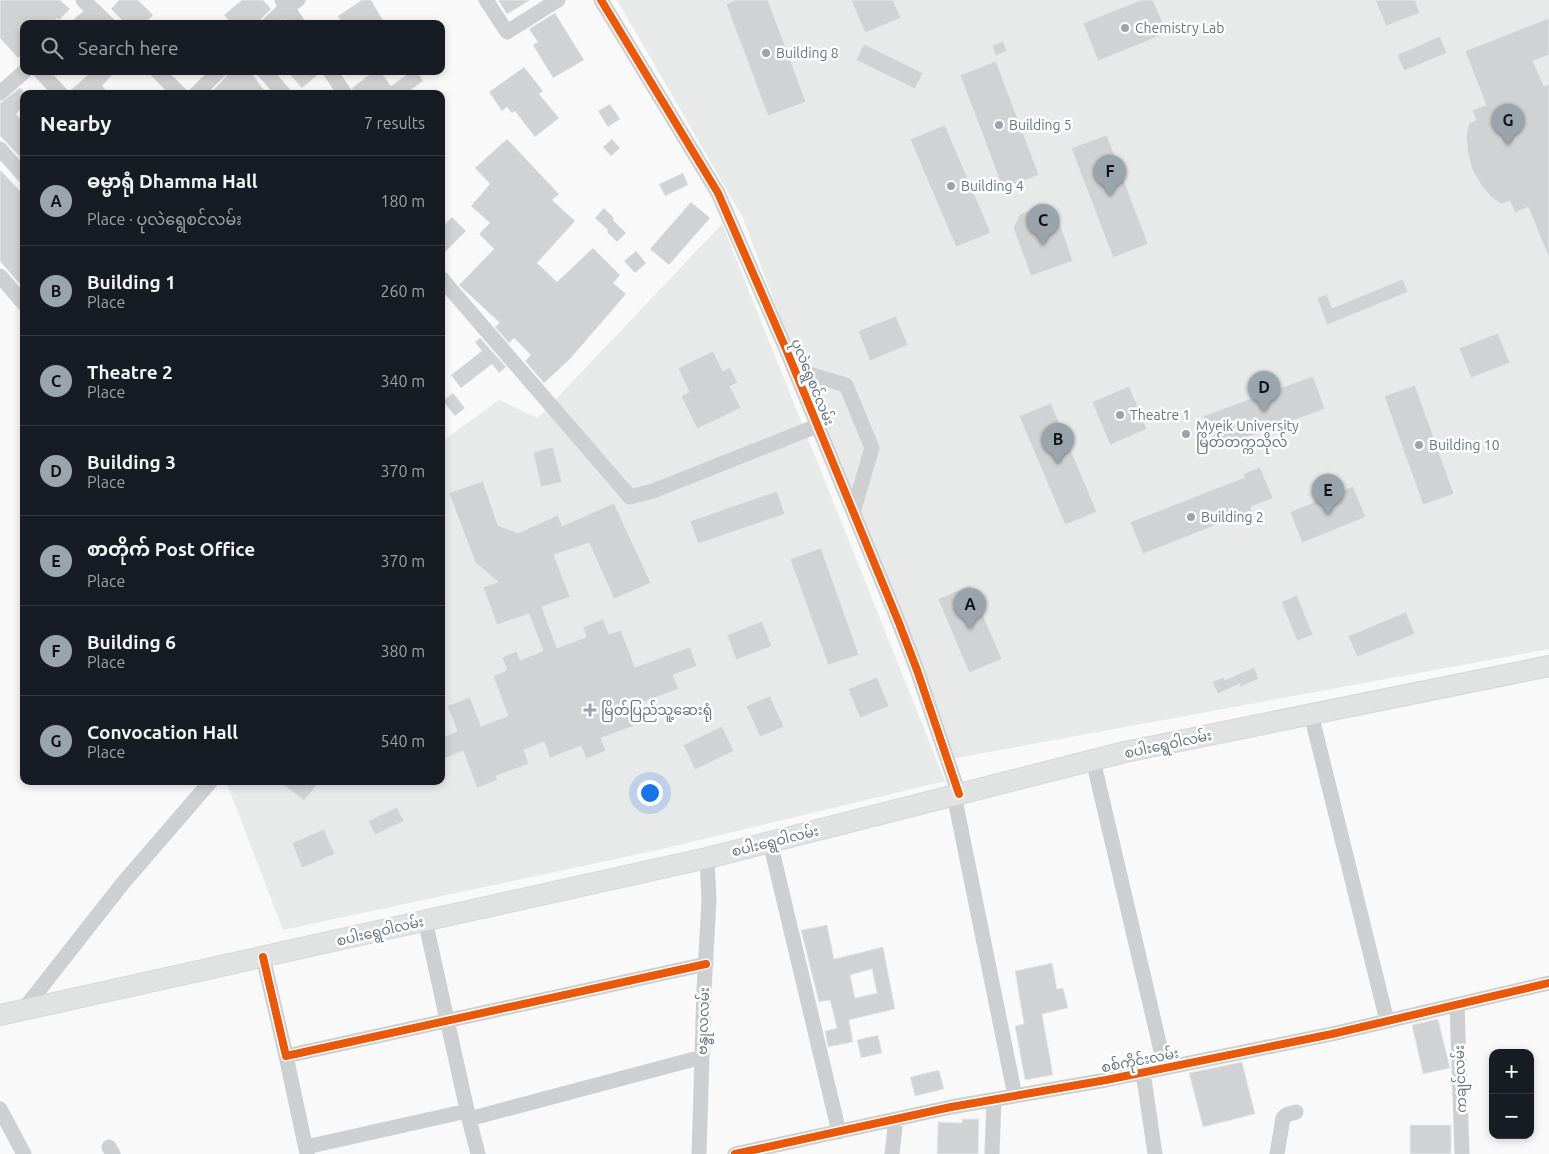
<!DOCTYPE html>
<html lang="en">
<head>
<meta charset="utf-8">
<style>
  :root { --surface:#171b24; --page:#242831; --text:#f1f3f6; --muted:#9ea1a6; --line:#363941; --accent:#99a4ac }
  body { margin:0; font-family:Ubuntu,"Noto Sans Myanmar",sans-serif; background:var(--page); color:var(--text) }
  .controls { position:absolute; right:15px; bottom:15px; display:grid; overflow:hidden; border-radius:10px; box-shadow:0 2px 8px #0003 }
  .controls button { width:45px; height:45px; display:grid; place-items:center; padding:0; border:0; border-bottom:1px solid var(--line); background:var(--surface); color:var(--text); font:25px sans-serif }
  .you { position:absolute; left:649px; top:792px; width:18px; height:18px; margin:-12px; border:4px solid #fff; border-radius:50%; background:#1a73e8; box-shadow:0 0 0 8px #1a73e833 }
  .badge { display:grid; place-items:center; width:32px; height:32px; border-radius:50%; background:var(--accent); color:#111; font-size:16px; font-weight:700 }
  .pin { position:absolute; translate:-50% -41px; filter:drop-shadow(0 1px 2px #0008) }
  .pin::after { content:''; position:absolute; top:26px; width:18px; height:15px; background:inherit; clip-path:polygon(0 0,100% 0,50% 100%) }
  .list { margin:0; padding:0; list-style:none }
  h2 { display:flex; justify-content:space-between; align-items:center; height:65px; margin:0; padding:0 20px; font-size:21px }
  h2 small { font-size:16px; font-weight:400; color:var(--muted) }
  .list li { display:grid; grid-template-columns:32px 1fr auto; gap:15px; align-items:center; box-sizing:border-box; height:90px; padding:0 20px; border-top:1px solid var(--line) }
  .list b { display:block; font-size:19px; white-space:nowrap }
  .list p { margin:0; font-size:16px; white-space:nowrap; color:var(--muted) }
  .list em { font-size:16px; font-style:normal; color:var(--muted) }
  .icon { flex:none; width:28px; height:28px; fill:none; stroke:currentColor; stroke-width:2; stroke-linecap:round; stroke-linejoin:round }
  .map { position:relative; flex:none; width:1549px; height:1154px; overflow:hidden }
  .search { position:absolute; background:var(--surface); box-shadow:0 2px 8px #0003; left:20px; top:20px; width:425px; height:55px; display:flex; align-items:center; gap:12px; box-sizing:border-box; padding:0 18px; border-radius:10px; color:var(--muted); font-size:19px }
  .panel { position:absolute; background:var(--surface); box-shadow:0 2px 8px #0003; left:20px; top:90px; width:425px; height:695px; border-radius:10px }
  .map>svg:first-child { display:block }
  .built { fill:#e8e9e9 }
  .building { fill:#d0d2d3; stroke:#e8e8e8; fill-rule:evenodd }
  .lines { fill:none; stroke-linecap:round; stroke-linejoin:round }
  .major-casing { stroke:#d5d6d7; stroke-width:22 }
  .minor { stroke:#cecfd0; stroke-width:15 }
  .major { stroke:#e1e2e2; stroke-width:20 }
  .cycleway-casing { stroke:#fff; stroke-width:11 }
  .cycleway { stroke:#e8590c; stroke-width:8 }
  .poi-dot { fill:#99a4ac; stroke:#fff; stroke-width:2 }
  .labels { text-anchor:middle; stroke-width:5; stroke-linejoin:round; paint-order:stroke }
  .poi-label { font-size:14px; fill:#657683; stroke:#fff; text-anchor:start }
  .street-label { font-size:14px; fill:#657683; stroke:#fff }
</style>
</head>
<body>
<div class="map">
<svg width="1549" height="1154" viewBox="0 0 1549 1154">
  <rect width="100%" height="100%" fill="#f9f9f9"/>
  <path class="built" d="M617,0H1549V649L946,760L743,218Z
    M722,224L945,781L662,849L283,930L226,781H441V442L499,400L538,418Z"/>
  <path class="building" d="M0,0H60L70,9L59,20L57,18L53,24H24V53L18,58L0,38Z
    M119,0H138L153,15L144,24H126L111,9Z
    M242,0H263L271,9L262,18L260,24H232L224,15Z
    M362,0H371L385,24H343L338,16Z
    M498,0H530L507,14Z
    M736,0H768L806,102L768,116L726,4Z
    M851,0H893L901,18L865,33Z
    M1141,0H1153L1167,33L1098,61L1083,23Z
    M1375,0H1415L1420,13L1386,26Z
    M555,13L584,60L553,78L533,45L538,42L529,29Z
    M1549,18V55L1533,61L1544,86L1549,84V258L1528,207L1515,213L1510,201L1501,204L1491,197L1481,185L1472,169L1468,154L1466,136L1469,123L1476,120L1472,110L1486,105L1465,51Z
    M1440,36L1447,53L1404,71L1397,55Z
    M1003,41L1007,51L996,56L992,46Z
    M864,44L923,73L915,89L856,60Z
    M996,61L1039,175L1003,189L960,75Z
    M524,67L543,91L539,94L559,118L535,137L515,111L512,113L507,107L502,111L489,92Z
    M92,71H115L102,86L110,94H70V91Z
    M231,71H250L267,94H210Z
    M287,71H321V72L302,88Z
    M374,71H380L391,86L412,71H417L423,81L405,94H354L352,88Z
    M20,88L24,92V105L16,114L24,122V161L0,136V103Z
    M610,104L620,119L608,127L598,111Z
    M945,125L991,233L956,247L910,139Z
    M1107,135L1148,244L1113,258L1071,148Z
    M507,139L559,194L552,200L575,221L537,263L557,282L593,248L620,275L613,283L626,294L570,359L544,383L525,361L531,355L514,338L509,343L495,327L500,323L459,285L494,249L479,234L490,223L471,206L490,184L475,168Z
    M612,139L620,148L611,156L603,147Z
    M0,170L24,195V289L0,261Z
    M683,173L688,185L665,196L659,184Z
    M691,202L710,218L669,265L650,249Z
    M1044,205L1056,212L1073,261L1031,276L1013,228L1020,214Z
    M604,208L614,218L613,220L626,233L617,242L607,232L608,230L595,218Z
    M452,217L466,231L441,256V228Z
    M636,251L646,263L635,273L624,261Z
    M1403,279L1408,292L1327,325L1317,298L1327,294L1332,308Z
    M896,316L908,345L870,361L858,331Z
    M1498,333L1510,363L1471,378L1459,348Z
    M480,338L506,367L499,373L492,364L461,388L451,375L482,351L475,342Z
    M713,351L723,371L730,367L738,383L730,386L741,408L697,429L681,396L689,392L678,368Z
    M1313,376L1325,409L1215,449L1203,416Z
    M1415,385L1454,494L1423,505L1384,396Z
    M1129,386L1147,429L1110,445L1092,402Z
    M453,393L465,408L455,416L443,401Z
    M1051,403L1097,512L1065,525L1019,416Z
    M553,447L562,482L541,487L533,452Z
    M1260,467L1273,498L1251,507L1252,511L1143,554L1130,522L1245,477L1243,474Z
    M483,481L498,525L518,533L558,515L562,526L614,503L651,583L614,599L589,543L554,555L570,597L542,607L557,648L586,637L583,627L603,619L609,634L621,630L635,667L690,647L697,666L673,675L679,689L627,708L634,726L601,738L606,751L586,759L581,746L550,758L544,742L524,750L529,764L496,776L498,780L477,788L463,751L441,760V738L457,731L447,706L470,697L481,726L508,716L493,676L507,670L502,657L517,651L520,660L543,651L529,614L497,625L483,587L498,582L475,562L449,493Z
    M1353,486L1366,517L1302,543L1290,512Z
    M777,491L785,514L698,544L690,521Z
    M821,548L859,655L828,665L790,559Z
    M970,585L1002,659L969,673L938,599Z
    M1297,595L1313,635L1297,641L1281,602Z
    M1406,612L1415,634L1357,657L1348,636Z
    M762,621L772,646L736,660L727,635Z
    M1254,667L1259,679L1240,687L1239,684L1218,694L1212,682L1224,677L1225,680Z
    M877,677L889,706L860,718L848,689Z
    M770,696L784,727L760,737L746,706Z
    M722,726L734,751L695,770L683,745Z
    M279,781H320L304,801Z
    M397,807L404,821L375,835L368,821Z
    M324,829L335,854L302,868L292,843Z
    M827,925L834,959L883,947L895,1009L849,1020L853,1042L828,1047L825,1031L837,1028L830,1000L819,1002L801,930ZM872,969L877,993L855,998L850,975Z
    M1052,963L1057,989L1063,988L1068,1008L1042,1014L1053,1075L1025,1080L1015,1026L1024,1024L1015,971Z
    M1438,1019L1450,1068L1423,1074L1412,1025Z
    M878,1035L882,1053L861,1058L857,1040Z
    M1242,1062L1255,1114L1203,1127L1189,1073Z
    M939,1070L944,1089L915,1096L910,1077Z
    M962,1119H979L978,1154H937L938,1122L962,1123Z
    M1410,1125H1451V1154H1410Z"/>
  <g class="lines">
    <defs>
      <path id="major" d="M0,1015L707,858L1125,752L1549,666"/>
    </defs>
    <use href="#major" class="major-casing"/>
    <path class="minor" d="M83,0L108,24
      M282,0L298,24
      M486,0L507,32L558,0
      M601,0L718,193L786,349L899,623L917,670L959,794
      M80,24L95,11
      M269,24L287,7L298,0
      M40,71L61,94
      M157,71L180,94
      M264,71L284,94
      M330,71L345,94
      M0,93L25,71
      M196,94L219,71
      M0,149L24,176
      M0,276L24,304
      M441,278L630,497L653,491L817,426
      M795,370L846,385L872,448L853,512
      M1311,714L1387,1021
      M1093,760L1165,1068
      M954,795L1015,1096
      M770,842L839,1132
      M425,920L469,1119
      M263,957L286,1056L706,964
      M1457,1005L1462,1154
      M24,1009L123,883L211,781
      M286,1056L307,1154
      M1143,1072L1155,1154
      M0,1109L24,1154
      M109,1147L113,1154
      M306,1147L467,1111
      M478,1154L469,1119L702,1057
      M699,1154L704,990L709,900L707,858
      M735,1154L951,1107L1106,1080L1332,1034L1549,983
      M892,1154L896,1119
      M992,1154L994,1100
      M1277,1154L1283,1118L1286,1115L1296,1112"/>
    <use href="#major" class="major"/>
    <defs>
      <path id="cycleway" d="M601,0L718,193L786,349L899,623L917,670L959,794
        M263,957L286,1056L706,964
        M735,1154L951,1107L1106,1080L1332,1034L1549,983"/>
    </defs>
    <use href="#cycleway" class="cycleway-casing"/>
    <use href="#cycleway" class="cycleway"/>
  </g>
  <g class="poi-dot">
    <circle cx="1125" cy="28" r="5"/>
    <circle cx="766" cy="53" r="5"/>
    <circle cx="999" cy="125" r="5"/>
    <circle cx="951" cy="186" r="5"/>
    <circle cx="1120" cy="415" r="5"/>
    <circle cx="1186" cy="434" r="5"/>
    <circle cx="1419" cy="445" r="5"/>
    <circle cx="1191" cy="517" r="5"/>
    <path d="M587.5 702.5h5v5h5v5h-5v5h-5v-5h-5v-5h5z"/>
  </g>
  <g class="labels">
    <g class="poi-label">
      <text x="1135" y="33">Chemistry Lab</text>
      <text x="776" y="58">Building 8</text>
      <text x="1009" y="130">Building 5</text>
      <text x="961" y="191">Building 4</text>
      <text x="1130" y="420">Theatre 1</text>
      <text x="1196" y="431">Myeik University<tspan x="1196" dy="16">မြိတ်တက္ကသိုလ်</tspan></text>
      <text x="1429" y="450">Building 10</text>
      <text x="1201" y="522">Building 2</text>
      <text x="601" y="715">မြိတ်ပြည်သူ့ဆေးရုံ</text>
    </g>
    <g class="street-label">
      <text transform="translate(813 382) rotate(68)" y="5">ပုလဲရွေစင်လမ်း</text>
      <text transform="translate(1168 744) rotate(-12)" y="5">စပါးရွေဝါလမ်း</text>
      <text transform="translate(775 841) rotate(-14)" y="5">စပါးရွေဝါလမ်း</text>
      <text transform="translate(380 931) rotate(-13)" y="5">စပါးရွေဝါလမ်း</text>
      <text transform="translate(703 1021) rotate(-88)" y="5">ဗန္ဓုလလမ်း</text>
      <text transform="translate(1140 1060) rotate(-11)" y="5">စစ်ကိုင်းလမ်း</text>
      <text transform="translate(1460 1079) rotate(-92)" y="5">ကချင်လမ်း</text>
    </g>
  </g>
</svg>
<div class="controls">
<button>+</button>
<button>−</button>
</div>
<div class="you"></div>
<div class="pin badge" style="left:970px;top:629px">A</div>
<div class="pin badge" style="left:1058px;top:464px">B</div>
<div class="pin badge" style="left:1043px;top:245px">C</div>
<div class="pin badge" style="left:1264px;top:412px">D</div>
<div class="pin badge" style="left:1328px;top:515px">E</div>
<div class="pin badge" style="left:1110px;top:196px">F</div>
<div class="pin badge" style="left:1508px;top:145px">G</div>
<div class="search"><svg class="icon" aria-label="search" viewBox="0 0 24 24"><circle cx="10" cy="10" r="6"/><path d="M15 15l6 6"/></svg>Search here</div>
<section class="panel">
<h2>Nearby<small>7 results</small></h2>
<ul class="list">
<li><span class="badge">A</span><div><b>ဓမ္မာရုံ Dhamma Hall</b><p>Place · ပုလဲရွေစင်လမ်း</p></div><em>180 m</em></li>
<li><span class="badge">B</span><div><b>Building 1</b><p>Place</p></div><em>260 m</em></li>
<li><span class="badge">C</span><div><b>Theatre 2</b><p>Place</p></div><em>340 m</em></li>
<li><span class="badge">D</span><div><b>Building 3</b><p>Place</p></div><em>370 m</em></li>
<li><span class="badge">E</span><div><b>စာတိုက် Post Office</b><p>Place</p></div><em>370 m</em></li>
<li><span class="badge">F</span><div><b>Building 6</b><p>Place</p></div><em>380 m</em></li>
<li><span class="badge">G</span><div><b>Convocation Hall</b><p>Place</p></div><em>540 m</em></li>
</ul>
</section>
</div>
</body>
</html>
